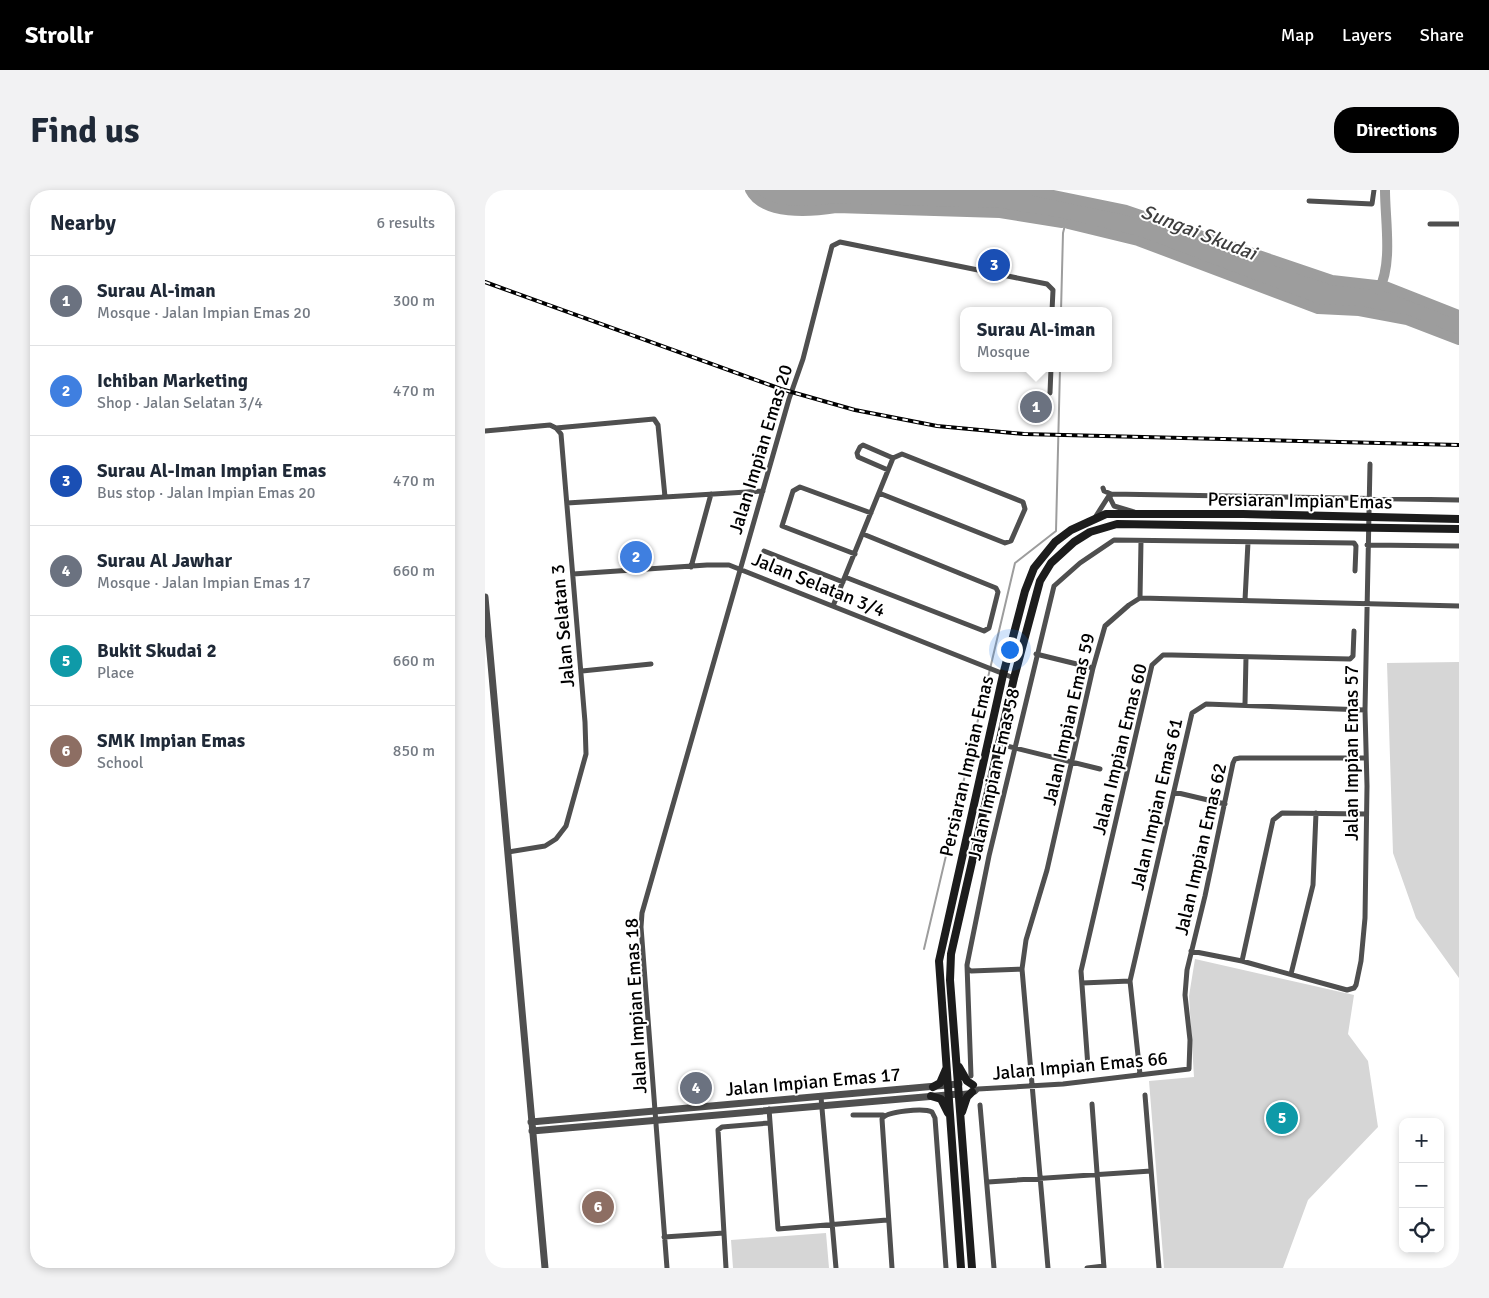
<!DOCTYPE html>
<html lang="en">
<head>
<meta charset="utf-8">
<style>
  :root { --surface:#fff; --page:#f2f2f3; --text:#1f2937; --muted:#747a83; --line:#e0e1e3; --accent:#000 }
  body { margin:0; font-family:Signika,sans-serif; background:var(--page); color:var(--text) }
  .controls { position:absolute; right:15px; bottom:15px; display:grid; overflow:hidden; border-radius:10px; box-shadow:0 2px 8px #0003 }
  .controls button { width:45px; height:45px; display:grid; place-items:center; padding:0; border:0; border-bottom:1px solid var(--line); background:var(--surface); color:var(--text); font:25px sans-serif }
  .you { position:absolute; left:524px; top:459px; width:18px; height:18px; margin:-12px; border:4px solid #fff; border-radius:50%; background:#1a73e8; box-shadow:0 0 0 8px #1a73e833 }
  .badge { display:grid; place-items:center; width:32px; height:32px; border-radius:50%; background:var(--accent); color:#fff; font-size:16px; font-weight:700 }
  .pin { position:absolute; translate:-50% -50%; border:2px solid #fff; box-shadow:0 1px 5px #0006 }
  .popup { position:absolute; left:475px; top:117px; width:152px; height:65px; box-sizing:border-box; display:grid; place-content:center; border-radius:10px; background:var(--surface); filter:drop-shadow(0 1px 4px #0005); font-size:16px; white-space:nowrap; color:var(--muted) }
  .popup b { font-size:19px; color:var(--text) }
  .popup::after { content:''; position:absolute; left:50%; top:100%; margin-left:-10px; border:10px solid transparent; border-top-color:var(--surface) }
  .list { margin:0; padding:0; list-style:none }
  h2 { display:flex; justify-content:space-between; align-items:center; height:65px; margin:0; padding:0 20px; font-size:21px }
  h2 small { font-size:16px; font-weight:400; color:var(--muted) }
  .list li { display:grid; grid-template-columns:32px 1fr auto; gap:15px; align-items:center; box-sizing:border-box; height:90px; padding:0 20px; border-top:1px solid var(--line) }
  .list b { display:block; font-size:19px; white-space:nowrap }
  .list p { margin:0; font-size:16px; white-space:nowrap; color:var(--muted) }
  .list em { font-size:16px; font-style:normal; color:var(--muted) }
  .icon { flex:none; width:28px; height:28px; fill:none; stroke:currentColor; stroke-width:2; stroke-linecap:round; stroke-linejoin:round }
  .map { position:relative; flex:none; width:974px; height:1078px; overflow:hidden; border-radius:20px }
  header { display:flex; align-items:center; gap:30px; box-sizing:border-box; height:70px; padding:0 25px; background:var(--accent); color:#fff }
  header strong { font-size:24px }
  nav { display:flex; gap:28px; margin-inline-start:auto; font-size:18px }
  .intro { display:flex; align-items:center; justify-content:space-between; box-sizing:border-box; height:120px; padding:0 30px }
  h1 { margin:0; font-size:35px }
  .button { padding:12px 22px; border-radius:20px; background:var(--accent); color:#fff; font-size:18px; font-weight:700 }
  main { display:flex; gap:30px; padding:0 30px }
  aside { flex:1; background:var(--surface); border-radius:20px; box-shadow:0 2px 8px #0003 }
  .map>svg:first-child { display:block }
  .green { fill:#d6d6d6 }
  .water { fill:#9d9d9d }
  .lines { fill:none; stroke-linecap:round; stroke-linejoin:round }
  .stream { stroke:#9d9d9d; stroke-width:2 }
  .river { stroke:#9d9d9d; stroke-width:10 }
  .minor { stroke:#4f4f4f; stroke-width:5 }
  .tertiary { stroke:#4f4f4f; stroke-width:7 }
  .secondary { stroke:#1c1c1c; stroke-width:8 }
  .rail-casing { stroke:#000; stroke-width:4 }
  .rail { stroke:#fff; stroke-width:2; stroke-dasharray:5.5; stroke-linecap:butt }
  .labels { text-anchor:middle; stroke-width:4; stroke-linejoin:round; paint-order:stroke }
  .street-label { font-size:19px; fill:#000; stroke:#fff }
  .water-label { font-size:20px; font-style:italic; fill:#3e3e3e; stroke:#fff }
</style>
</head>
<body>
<header>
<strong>Strollr</strong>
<nav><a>Map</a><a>Layers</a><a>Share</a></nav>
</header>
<div class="intro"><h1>Find us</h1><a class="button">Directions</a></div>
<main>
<aside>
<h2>Nearby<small>6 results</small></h2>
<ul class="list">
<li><span class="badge" style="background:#6b7280">1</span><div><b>Surau Al-iman</b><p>Mosque · Jalan Impian Emas 20</p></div><em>300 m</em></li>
<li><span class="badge" style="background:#3f7fe0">2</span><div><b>Ichiban Marketing</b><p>Shop · Jalan Selatan 3/4</p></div><em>470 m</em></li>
<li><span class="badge" style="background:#1a4fb4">3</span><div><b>Surau Al-Iman Impian Emas</b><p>Bus stop · Jalan Impian Emas 20</p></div><em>470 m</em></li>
<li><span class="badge" style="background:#6b7280">4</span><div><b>Surau Al Jawhar</b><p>Mosque · Jalan Impian Emas 17</p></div><em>660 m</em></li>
<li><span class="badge" style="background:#0f9aa8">5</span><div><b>Bukit Skudai 2</b><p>Place</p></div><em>660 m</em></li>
<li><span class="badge" style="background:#8d6e63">6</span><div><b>SMK Impian Emas</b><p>School</p></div><em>850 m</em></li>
</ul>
</aside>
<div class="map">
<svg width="974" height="1078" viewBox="0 0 974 1078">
  <rect width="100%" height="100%" fill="#fff"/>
  <path class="green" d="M974,472V788L931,728L908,663L902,473Z
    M710,769L869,805L863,844L883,871L893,937L823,1010L798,1078H679L664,891L709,887L704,806Z
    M341,1043L344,1078H248L246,1050Z"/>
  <path class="water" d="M265,0H544L641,20L847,90L900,96L974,125V150L922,130L874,121L833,119L653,51L583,34L515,23L351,18C326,22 278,26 265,0Z"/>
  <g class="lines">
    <path class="stream" d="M576,121L578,43L581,31
      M439,759L530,373L571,341L575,178"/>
    <path class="river" d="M265,0C278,26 326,22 351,18L515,23L577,33
      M544,0L641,20L847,90L900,96L974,125
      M583,34L653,51L833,119L874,121L922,130L974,150
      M894,100C908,72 900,31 900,0"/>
    <path class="minor" d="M824,11L887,14L889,0
      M945,34H974
      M565,203L566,178
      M71,238L169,229L173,235L180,307
      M0,241L65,235L71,238L76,244L100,532L101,564L81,636L71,649L60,656L23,662
      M403,280L373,267L372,263L375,257L378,255L408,268
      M618,298L619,301L626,304L974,310
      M626,304L625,308L629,316L649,322
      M82,313L278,301
      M611,326L625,304
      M882,355L974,356
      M279,361L358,392
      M370,364L297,336L308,301L315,297L386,323
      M206,377L226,304
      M88,384L222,375H244L529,488
      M360,387L499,441L504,438L513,402L511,398L378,344
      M655,408L656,351
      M760,410L763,352
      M348,416L408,268L417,264L538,312L540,319L526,351L520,353L394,303
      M551,464L608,478
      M97,481L166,474
      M760,514L761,467
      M514,554L615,579
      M689,602L740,614
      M706,761L757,771L862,800L869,798L871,795L876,771L880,728L882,596L880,520L885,274
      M757,771L788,630L797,623L881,624
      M483,779L486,781L537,779
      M806,784L828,695L831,623
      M597,793L645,791
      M603,877L596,781L667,475L678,465H687L865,469L868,466L869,441
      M655,884L645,791L707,523L721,514L880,520
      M486,886L482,775L504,666L569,396L595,373L629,350L869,353L871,356L870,381
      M474,904L490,902L493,899L578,894L704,879L705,850L700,805L702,780L720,706L748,573L750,569L755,568H879
      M660,905L674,1078
      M336,907L351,1078
      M607,914L619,1078
      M495,915L509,1078
      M284,919L293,1039L402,1030
      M368,925H398
      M503,992L666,981
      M179,1047L239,1043
      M182,1078L156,737L157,723L304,209L318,169L347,56L355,52L562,94L568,100L567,121
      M241,1078L233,940L237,937L284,933
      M407,1078L397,929C401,921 439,918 447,922L450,928L461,1078
      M563,1078L537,779L541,750L562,680L608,478L620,436L644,415L655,408L974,416
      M602,1078L619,1076"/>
    <path class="tertiary" d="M0,407L60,1078
      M46,932L474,894
      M47,941L474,904"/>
    <path class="secondary" d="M474,877L482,891L488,895
      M448,897L455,893L461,879
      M446,906L456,909L463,923
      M477,922L482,907L487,902
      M476,1078L454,771L518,485L540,401L549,378L570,352L586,340L621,324H758L974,329
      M487,1078L465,790L466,764L529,488L555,391L566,373L589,352L605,342L632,334L974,339"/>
    <defs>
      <path id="rail" d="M0,92L296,199L370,220L452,236L539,244L974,255"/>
    </defs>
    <use href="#rail" class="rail-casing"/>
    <use href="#rail" class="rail"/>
  </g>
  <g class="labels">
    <g class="street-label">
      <text transform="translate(275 259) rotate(-73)" y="7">Jalan Impian Emas 20</text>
      <text transform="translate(815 310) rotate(1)" y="7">Persiaran Impian Emas</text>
      <text transform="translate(334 394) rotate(22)" y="7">Jalan Selatan 3/4</text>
      <text transform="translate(77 436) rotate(-95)" y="7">Jalan Selatan 3</text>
      <text transform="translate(583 529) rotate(-77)" y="7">Jalan Impian Emas 59</text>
      <text transform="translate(634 559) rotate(-76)" y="7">Jalan Impian Emas 60</text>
      <text transform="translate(866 563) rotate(-90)" y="7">Jalan Impian Emas 57</text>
      <text transform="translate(481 576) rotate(-77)" y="7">Persiaran Impian Emas</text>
      <text transform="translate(508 584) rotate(-77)" y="7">Jalan Impian Emas 58</text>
      <text transform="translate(671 614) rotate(-77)" y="7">Jalan Impian Emas 61</text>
      <text transform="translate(715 659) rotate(-77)" y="7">Jalan Impian Emas 62</text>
      <text transform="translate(150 816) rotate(-93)" y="7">Jalan Impian Emas 18</text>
      <text transform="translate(595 875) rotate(-5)" y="7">Jalan Impian Emas 66</text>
      <text transform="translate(328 891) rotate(-5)" y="7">Jalan Impian Emas 17</text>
    </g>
    <g class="water-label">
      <text transform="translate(714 42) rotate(21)" y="7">Sungai Skudai</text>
    </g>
  </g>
</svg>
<div class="controls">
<button>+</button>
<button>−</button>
<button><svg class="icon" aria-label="locate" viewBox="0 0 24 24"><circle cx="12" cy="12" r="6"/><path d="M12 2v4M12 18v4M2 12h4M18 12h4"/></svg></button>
</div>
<div class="you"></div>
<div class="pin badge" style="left:551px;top:217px;background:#6b7280">1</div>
<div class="popup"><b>Surau Al-iman</b>Mosque</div>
<div class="pin badge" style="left:151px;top:367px;background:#3f7fe0">2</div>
<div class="pin badge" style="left:509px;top:75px;background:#1a4fb4">3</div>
<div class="pin badge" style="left:211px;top:898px;background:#6b7280">4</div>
<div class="pin badge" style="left:797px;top:928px;background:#0f9aa8">5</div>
<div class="pin badge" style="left:113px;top:1017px;background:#8d6e63">6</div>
</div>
</main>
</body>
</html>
